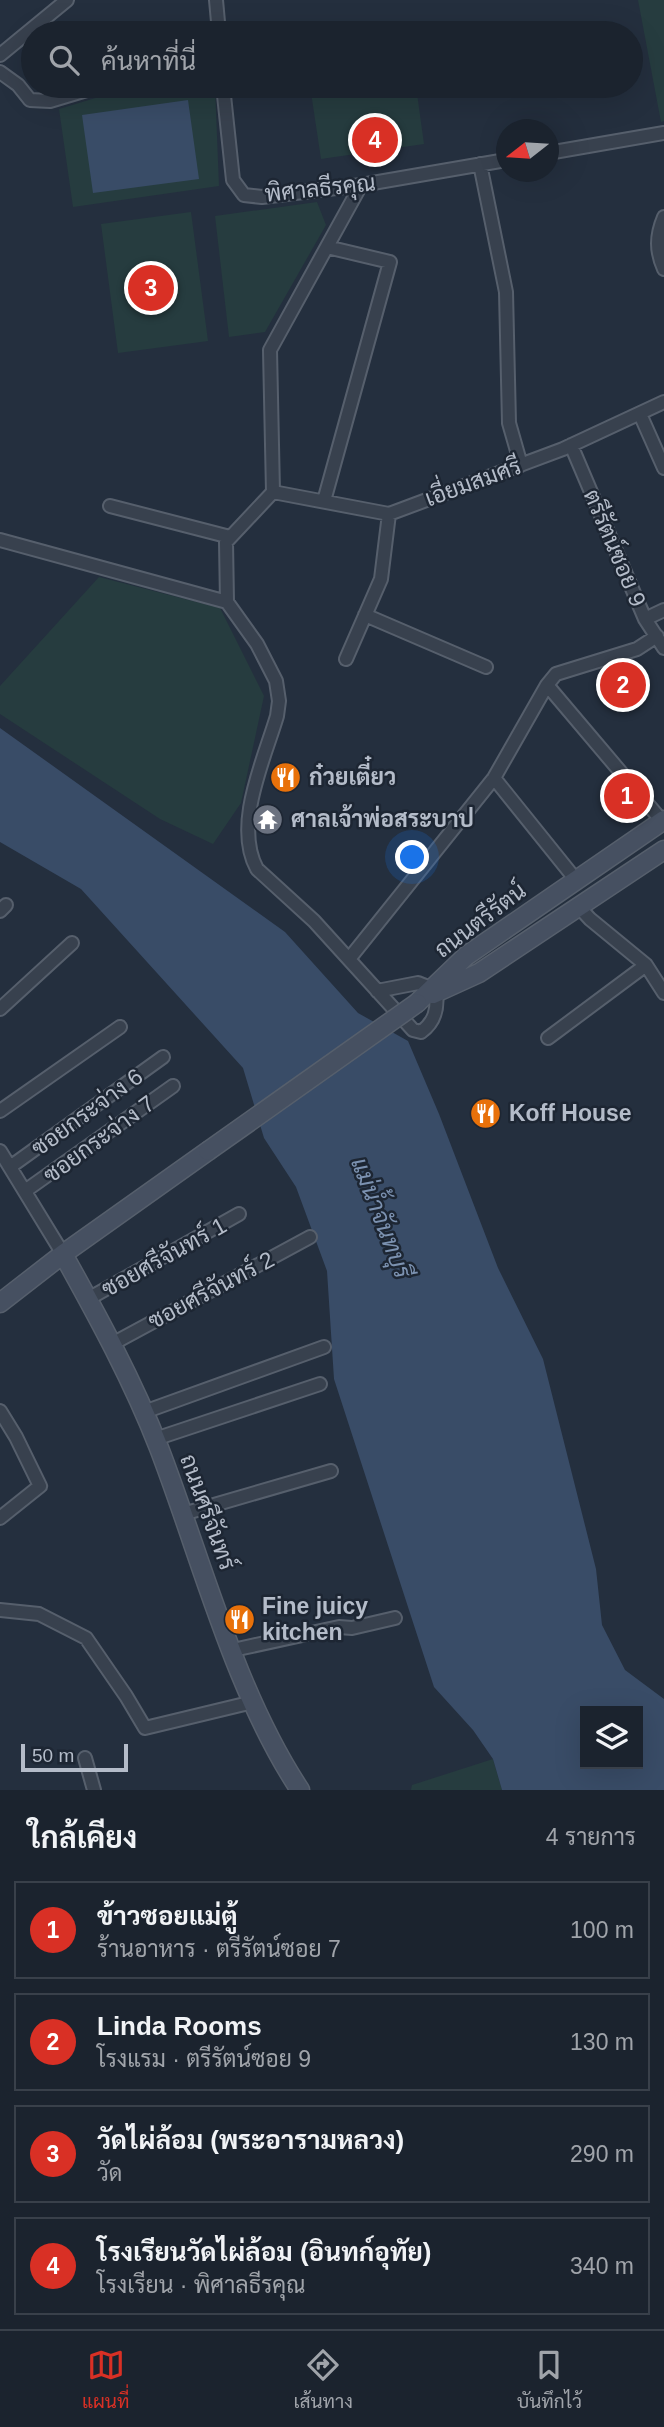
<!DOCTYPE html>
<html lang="th">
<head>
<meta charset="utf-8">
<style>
  :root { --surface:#1b232e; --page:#242b36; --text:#f1f3f6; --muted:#a0a4aa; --line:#39404a; --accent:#d93025 }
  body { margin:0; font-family:Helvetica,Sarabun,sans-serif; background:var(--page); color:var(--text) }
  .controls { position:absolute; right:21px; bottom:21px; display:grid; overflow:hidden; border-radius:0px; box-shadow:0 7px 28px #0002 }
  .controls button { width:63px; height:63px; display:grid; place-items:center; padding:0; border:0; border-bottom:2px solid var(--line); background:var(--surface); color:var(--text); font:35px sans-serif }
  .compass { position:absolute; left:496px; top:119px; width:63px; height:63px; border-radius:50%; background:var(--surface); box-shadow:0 7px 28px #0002; rotate:253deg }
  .scale { position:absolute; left:21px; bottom:18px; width:107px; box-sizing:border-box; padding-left:7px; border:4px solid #b4bcc9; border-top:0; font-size:19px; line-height:24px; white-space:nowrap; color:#b4bcc9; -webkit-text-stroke:5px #1d2633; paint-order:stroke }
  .you { position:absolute; left:413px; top:858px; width:24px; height:24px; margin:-18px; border:5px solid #fff; border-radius:50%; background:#1a73e8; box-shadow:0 0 0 10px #1a73e833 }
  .badge { display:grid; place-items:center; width:46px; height:46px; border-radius:50%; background:var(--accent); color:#fff; font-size:23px; font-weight:700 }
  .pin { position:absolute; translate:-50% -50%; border:4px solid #fff; box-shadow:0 2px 7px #0006 }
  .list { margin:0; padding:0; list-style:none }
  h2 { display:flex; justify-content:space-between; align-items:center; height:91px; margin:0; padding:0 28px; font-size:30px }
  h2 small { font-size:23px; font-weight:400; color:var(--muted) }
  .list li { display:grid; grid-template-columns:46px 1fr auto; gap:21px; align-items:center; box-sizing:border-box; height:98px; margin:0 14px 14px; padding:0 14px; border:2px solid var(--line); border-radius:0px }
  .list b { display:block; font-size:26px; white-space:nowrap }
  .list p { margin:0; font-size:23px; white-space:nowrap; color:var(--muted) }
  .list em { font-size:23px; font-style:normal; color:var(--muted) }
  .icon { flex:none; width:38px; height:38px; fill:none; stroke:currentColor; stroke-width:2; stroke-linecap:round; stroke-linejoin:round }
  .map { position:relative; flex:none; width:664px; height:1790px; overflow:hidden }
  .search { position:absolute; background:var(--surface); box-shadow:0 7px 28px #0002; left:21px; right:21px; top:21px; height:77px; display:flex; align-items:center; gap:18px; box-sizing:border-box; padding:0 24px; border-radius:38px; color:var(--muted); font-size:26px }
  .sheet { height:539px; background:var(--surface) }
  nav { display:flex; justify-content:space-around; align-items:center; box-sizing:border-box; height:98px; border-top:2px solid var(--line); background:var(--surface); font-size:19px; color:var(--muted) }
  nav a { display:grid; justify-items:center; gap:4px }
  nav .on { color:var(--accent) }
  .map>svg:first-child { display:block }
  .green { fill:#263c3f }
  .water { fill:#394c67; fill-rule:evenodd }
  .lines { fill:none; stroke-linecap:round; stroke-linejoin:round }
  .street-casing { stroke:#565f6c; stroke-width:16 }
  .secondary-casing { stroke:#565f6c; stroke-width:21 }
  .street { stroke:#38414e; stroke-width:12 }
  .secondary { stroke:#465061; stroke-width:18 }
  .secondary-bridge-casing { stroke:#565f6c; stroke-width:21; stroke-linecap:butt }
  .secondary-bridge { stroke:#465061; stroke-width:18 }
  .labels { text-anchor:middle; stroke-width:5; stroke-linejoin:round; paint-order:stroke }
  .street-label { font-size:23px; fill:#b4bcc9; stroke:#1d2633 }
  .poi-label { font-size:23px; font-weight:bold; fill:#b4bcc9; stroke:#1d2633; text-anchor:start }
  .water-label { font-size:24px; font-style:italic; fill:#7c92b1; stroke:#1d2633 }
</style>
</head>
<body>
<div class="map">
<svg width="664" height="1790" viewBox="0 0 664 1790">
  <rect width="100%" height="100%" fill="#242f3e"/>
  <path class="green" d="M638,0H664V121L661,122Z
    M135,86H215L219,186L73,207L59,109Z
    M310,86H416L424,144L321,159Z
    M317,202L326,225L265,332L229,337L215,216Z
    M191,212L208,341L118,353L101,224Z
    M99,577L220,608L264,696L241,803L213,844L160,819L0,714V686Z
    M493,1759L502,1790H411L412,1785Z"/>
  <path class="water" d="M188,100L199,179L93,193L82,115Z
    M0,728L285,932L358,1013L408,1041L439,1114L498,1268L543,1359L596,1569L602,1625L625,1670L664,1699V1790H502L493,1759L473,1730L434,1687L334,1379L327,1271L296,1187L264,1138L243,1068L81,889L0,842ZM585,1711H638V1764H585Z"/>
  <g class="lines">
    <defs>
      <path id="street" d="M216,0L219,33
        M0,55L67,0
        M0,72L18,85L30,100L50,101L100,86
        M223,86L233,180L244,195L262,197L361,185L506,160
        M548,153L664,133
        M480,164L506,292L509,423L521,465
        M361,185L270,350L273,492L226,542L227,602L257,644L276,681L279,701L277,716C264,760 233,825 257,869L314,921L413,1030L421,1032C435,1022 438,1009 436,993
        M664,217C656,236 656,251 664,269
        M640,414L664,468
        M571,445L645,619L664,648
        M273,492L389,514L563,449L664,402
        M324,501L390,262L327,247
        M110,506L230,537
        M0,540L227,602
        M365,615L486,667
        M645,619L664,610
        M346,659L381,579L389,514
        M547,685L662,821
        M494,778L576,880
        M579,907L590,919L646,965L664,993
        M0,911L6,905
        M349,959L494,778L547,685L556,674L637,649L657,636
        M377,991L418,983L433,989
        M0,1009L72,943
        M548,1038L646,965
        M0,1111L120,1027
        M0,1151L63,1254
        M10,1167L163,1057
        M25,1191L173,1086
        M88,1299L239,1214
        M112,1344L310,1237
        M0,1411L16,1437L40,1486L0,1518
        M144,1412L324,1347
        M155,1439L320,1384
        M183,1514L331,1471
        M0,1610L39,1614L86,1638L126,1696L145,1728L253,1702
        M233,1650L339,1627L352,1628L395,1618
        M85,1758L94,1790"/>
      <path id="secondary" d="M433,994L479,973L664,850
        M417,1003L466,956L664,820
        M63,1254C98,1317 133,1381 159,1448C202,1560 234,1690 300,1790
        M0,1303L63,1254L208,1151"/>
    </defs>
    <use href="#street" class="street-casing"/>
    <use href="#secondary" class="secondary-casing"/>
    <use href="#street" class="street"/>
    <use href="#secondary" class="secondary"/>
    <defs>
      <path id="secondary-bridge" d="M208,1151L417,1003"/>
    </defs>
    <use href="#secondary-bridge" class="secondary-bridge-casing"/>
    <use href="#secondary-bridge" class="secondary-bridge"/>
  </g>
  <defs>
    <symbol id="restaurant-disc" viewBox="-11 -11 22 22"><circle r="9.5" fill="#e8710a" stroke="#1d2633"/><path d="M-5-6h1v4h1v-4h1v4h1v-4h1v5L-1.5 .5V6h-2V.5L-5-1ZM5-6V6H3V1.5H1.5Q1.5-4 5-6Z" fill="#fff"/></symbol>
    <symbol id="temple-disc" viewBox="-11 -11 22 22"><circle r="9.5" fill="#6b7280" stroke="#1d2633"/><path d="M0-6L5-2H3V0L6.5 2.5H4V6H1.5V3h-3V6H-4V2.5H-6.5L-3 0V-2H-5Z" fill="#fff"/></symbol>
  </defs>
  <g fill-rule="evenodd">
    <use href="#restaurant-disc" x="268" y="760" width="35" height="35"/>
    <use href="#temple-disc" x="250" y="802" width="35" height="35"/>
    <use href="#restaurant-disc" x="468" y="1096" width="35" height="35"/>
    <use href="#restaurant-disc" x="222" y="1602" width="35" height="35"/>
  </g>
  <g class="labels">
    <g class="street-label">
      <text transform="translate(320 188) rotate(-6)" y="8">พิศาลธีรคุณ</text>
      <text transform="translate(473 482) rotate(-20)" y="8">เอี่ยมสมศรี</text>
      <text transform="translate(615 548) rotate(67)" y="8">ตรีรัตน์ซอย 9</text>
      <text transform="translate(480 920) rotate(-37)" y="8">ถนนตรีรัตน์</text>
      <text transform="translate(87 1112) rotate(-36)" y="8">ซอยกระจ่าง 6</text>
      <text transform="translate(99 1139) rotate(-36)" y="8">ซอยกระจ่าง 7</text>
      <text transform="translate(164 1257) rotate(-29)" y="8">ซอยศรีจันทร์ 1</text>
      <text transform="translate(211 1290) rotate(-28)" y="8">ซอยศรีจันทร์ 2</text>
      <text transform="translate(208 1512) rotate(70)" y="8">ถนนศรีจันทร์</text>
    </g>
    <g class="poi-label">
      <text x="309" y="785">ก๋วยเตี๋ยว</text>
      <text x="291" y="827">ศาลเจ้าพ่อสระบาป</text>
      <text x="509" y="1121">Koff House</text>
      <text x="262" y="1614">Fine juicy<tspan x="262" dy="26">kitchen</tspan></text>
    </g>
    <g class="water-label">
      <text transform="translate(381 1218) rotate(69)" y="8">แม่น้ำจันทบุรี</text>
    </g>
  </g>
</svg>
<div class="controls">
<button><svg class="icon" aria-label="layers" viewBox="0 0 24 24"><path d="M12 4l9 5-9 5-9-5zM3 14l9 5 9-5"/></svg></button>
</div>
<svg class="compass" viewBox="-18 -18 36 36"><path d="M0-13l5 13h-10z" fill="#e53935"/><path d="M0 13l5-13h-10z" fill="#a0a4aa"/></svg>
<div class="scale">50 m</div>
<div class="you"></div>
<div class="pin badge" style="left:627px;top:796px">1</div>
<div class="pin badge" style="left:623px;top:685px">2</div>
<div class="pin badge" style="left:151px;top:288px">3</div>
<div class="pin badge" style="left:375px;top:140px">4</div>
<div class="search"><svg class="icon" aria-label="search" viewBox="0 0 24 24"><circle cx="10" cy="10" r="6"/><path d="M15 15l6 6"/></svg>ค้นหาที่นี่</div>
</div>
<section class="sheet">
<h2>ใกล้เคียง<small>4 รายการ</small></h2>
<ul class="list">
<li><span class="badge">1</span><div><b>ข้าวซอยแม่ตู้</b><p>ร้านอาหาร · ตรีรัตน์ซอย 7</p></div><em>100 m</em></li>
<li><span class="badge">2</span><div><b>Linda Rooms</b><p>โรงแรม · ตรีรัตน์ซอย 9</p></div><em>130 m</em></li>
<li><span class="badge">3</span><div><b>วัดไผ่ล้อม (พระอารามหลวง)</b><p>วัด</p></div><em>290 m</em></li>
<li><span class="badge">4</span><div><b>โรงเรียนวัดไผ่ล้อม (อินทก์อุทัย)</b><p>โรงเรียน · พิศาลธีรคุณ</p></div><em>340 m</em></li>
</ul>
</section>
<nav>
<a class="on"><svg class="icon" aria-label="map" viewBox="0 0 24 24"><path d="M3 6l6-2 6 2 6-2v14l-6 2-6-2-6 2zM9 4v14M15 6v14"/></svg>แผนที่</a>
<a><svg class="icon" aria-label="directions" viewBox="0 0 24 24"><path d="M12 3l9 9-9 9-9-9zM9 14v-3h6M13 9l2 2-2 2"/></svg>เส้นทาง</a>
<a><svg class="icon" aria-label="saved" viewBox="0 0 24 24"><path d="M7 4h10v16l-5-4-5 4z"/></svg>บันทึกไว้</a>
</nav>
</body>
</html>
